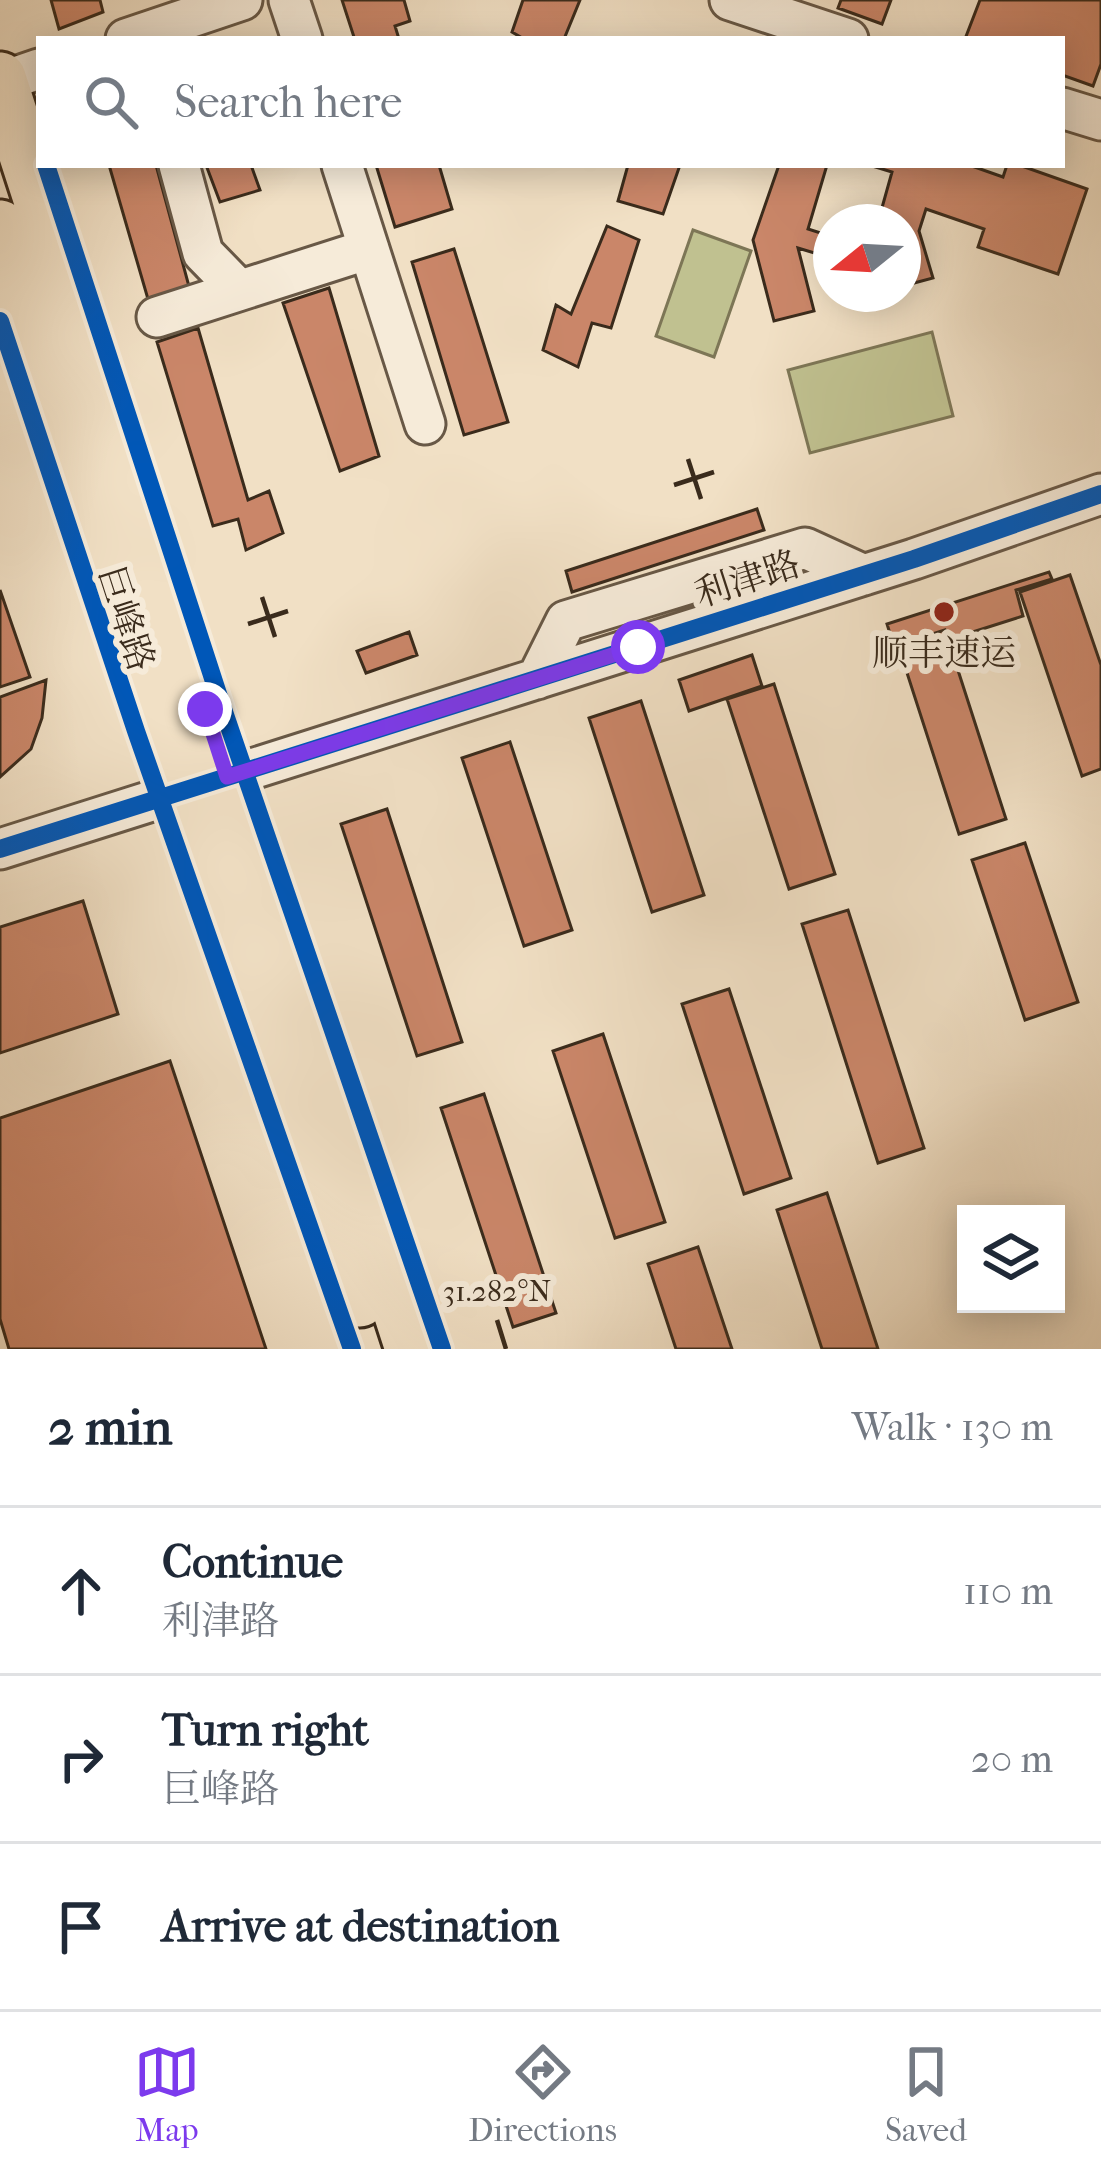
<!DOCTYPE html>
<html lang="en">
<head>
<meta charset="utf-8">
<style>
  :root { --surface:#fff; --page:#f6f6f7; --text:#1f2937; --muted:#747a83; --line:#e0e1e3; --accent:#7c3aed }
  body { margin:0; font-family:"IM FELL French Canon","Noto Serif SC",serif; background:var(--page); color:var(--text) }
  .controls { position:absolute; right:36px; bottom:36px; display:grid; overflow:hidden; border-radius:0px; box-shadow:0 6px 30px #0003 }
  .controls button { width:108px; height:108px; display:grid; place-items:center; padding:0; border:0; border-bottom:3px solid var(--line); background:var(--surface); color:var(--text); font:60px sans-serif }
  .compass { position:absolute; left:813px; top:204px; width:108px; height:108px; border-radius:50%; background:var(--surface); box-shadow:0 6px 30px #0003; rotate:252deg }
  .stop { position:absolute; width:36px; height:36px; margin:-27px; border:9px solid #7c3aed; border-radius:50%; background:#fff }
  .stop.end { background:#7c3aed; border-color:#fff; box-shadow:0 3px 12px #0008 }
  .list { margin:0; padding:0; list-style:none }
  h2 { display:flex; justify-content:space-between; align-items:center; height:156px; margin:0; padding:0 48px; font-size:51px }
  h2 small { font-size:39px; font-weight:400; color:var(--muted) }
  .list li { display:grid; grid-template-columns:78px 1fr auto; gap:36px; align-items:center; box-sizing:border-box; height:168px; padding:0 48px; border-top:3px solid var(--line) }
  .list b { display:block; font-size:45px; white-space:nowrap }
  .list p { margin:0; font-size:39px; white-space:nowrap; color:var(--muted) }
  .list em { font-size:39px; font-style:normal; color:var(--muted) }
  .icon { flex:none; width:66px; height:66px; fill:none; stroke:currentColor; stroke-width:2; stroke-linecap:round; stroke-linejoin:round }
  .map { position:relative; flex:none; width:1101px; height:1349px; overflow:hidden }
  .search { position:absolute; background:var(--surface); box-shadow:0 6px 30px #0003; left:36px; right:36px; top:36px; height:132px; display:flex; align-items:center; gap:30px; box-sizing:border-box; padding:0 42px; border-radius:0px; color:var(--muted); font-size:45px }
  .sheet { height:660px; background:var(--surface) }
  nav { display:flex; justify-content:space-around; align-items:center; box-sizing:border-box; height:168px; border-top:3px solid var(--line); background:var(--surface); font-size:33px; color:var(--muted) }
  nav a { display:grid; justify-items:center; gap:6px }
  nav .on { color:var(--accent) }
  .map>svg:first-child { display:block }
  .green { fill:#c0c190; stroke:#7d7656; stroke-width:3 }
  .building { fill:#ca8669; stroke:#3a2b1c; stroke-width:3 }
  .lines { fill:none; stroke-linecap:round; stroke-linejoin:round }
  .minor-casing { stroke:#685846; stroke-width:45 }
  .major-casing { stroke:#3a2b1c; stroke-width:57 }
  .minor { stroke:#f6ebd9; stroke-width:39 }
  .major { stroke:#f1e0c5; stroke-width:51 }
  .cycleway-casing { stroke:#f6ebd9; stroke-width:26 }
  .cycleway { stroke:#0057b8; stroke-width:18 }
  .route { stroke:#7c3aed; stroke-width:15 }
  .ticks { fill:none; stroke:#3a2b1c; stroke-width:4.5 }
  .poi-dot { fill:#8f2418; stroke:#f6ebd9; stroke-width:4.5 }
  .labels { text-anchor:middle; stroke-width:12; stroke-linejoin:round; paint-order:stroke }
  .street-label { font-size:36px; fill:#3a2b1c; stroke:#f6ebd9 }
  .poi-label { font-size:36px; fill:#3a2b1c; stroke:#f6ebd9 }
  .ticks-label { font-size:30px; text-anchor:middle; fill:#3a2b1c; stroke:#f6ebd9; stroke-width:12; stroke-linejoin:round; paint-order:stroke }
</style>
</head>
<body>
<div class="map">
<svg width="1101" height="1349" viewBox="0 0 1101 1349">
  <rect width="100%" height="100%" fill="#f1e0c5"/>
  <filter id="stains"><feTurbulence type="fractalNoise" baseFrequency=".00167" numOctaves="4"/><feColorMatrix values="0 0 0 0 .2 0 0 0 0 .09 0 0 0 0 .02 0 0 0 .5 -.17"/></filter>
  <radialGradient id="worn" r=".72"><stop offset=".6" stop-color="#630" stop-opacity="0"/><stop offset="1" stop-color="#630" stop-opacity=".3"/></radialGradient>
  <path class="green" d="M693,230L751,251L714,357L656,336Z
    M932,332L953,416L810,453L788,370Z"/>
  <path class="building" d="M51,0H100L103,12L59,29Z
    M342,0H404L410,21L395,26L399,39H348L354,37Z
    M523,0H580L564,39H524L512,32Z
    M841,0H891L882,24L838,8Z
    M980,0H1101V64L1093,86L1062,75V39H965Z
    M109,165H156L190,290L150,306Z
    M206,165H251L260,190L220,202Z
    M376,165H439L452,209L395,227Z
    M628,165H680L663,214L618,201Z
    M779,165H827L808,229L827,235L821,255L798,248L814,311L774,321L753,240Z
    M869,165H969L1003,177L1007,165H1019L1087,189L1058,274L978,247L984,229L926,209L919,231L933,278L903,286V222H878L892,172Z
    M607,226L639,240L611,328L592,323L578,367L543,350L556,305L571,314Z
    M454,249L508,422L464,435L412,262Z
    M329,288L379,456L340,471L283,303Z
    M198,328L248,500L269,491L283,533L246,550L238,519L213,526L157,342Z
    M757,509L764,530L572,592L566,571Z
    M1049,572L1052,579L1016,590L1023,616L897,656L887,624Z
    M1070,575L1101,665V769L1082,776L1020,592Z
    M0,590L30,677L0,687Z
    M945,630L1006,819L959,834L898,645Z
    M409,632L417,655L366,673L357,651Z
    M752,655L762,686L689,711L679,680Z
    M46,680L42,718L31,749L0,777V697Z
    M774,684L835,874L789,889L727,699Z
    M641,701L704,895L652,912L589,718Z
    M510,742L572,930L524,946L462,758Z
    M387,809L462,1042L417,1056L341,824Z
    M1025,843L1078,1002L1025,1020L972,860Z
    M83,901L118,1014L0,1053V927Z
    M848,910L924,1148L878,1163L802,924Z
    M729,989L791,1178L744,1194L682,1004Z
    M603,1034L665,1222L615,1238L553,1051Z
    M170,1061L266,1349H9L0,1319V1118Z
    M484,1094L556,1313L513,1327L441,1108Z
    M827,1193L878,1349H822L777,1210Z
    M698,1247L732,1349H676L648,1264Z"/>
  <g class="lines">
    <defs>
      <path id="minor" d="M289,0L302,39
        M730,0L848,39
        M126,39L242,0
        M1,82L39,69
        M1062,108L1101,120
        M179,165L203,253L239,290
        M342,165L425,424
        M157,317L369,249
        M537,679L566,621L805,548L864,575
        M0,849L914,559L1101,494"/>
      <path id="major" d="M0,78L411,1349
        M0,226L206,861L360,1301"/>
    </defs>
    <use href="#minor" class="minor-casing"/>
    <use href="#major" class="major-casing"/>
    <use href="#minor" class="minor"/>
    <use href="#major" class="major"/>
    <defs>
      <path id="cycleway" d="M46,165L221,703L442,1349
        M0,321L136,731L352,1349
        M0,849L914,559L1101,494"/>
    </defs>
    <use href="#cycleway" class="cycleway-casing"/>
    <use href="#cycleway" class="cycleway"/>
  </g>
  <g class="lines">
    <path class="route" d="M205,709L227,777L638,647"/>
  </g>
  <path class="ticks" d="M688,459L701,499M674,485L714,472M262,597L275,637M248,624L288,611M497,1320L506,1349"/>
  <circle class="poi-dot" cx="944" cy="612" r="12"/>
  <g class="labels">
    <g class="street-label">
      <text transform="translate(747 578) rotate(-18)" y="13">利津路</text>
      <text transform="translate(127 618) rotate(72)" y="13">巨峰路</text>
    </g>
    <g class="poi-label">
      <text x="944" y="665">顺丰速运</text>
    </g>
  </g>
  <g class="ticks-label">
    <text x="497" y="1301">31.282°N</text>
  </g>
  <rect width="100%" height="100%" filter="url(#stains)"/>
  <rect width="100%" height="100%" fill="url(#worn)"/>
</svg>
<div class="controls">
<button><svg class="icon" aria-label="layers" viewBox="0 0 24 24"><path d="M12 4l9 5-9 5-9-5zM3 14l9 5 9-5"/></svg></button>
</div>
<svg class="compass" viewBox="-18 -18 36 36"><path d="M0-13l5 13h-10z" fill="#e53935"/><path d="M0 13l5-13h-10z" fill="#747a83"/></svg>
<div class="stop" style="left:638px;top:647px"></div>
<div class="stop end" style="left:205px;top:709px"></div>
<div class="search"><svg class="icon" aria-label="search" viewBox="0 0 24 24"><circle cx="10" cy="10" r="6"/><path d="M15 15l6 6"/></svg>Search here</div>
</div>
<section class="sheet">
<h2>2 min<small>Walk · 130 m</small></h2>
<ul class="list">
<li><svg class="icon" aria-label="ahead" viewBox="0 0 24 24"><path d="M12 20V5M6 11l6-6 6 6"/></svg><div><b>Continue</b><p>利津路</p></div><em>110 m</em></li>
<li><svg class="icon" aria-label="right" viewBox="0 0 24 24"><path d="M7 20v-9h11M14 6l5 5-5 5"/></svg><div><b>Turn right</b><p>巨峰路</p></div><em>20 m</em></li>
<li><svg class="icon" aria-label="arrive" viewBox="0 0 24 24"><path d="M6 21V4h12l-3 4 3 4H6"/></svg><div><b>Arrive at destination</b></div></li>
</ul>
</section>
<nav>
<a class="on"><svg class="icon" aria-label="map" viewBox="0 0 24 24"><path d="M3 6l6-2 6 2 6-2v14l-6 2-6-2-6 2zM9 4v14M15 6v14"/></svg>Map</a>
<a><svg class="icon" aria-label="directions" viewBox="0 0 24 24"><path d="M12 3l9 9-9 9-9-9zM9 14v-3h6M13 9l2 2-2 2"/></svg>Directions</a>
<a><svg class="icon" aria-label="saved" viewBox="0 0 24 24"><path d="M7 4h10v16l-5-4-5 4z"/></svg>Saved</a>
</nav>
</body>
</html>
